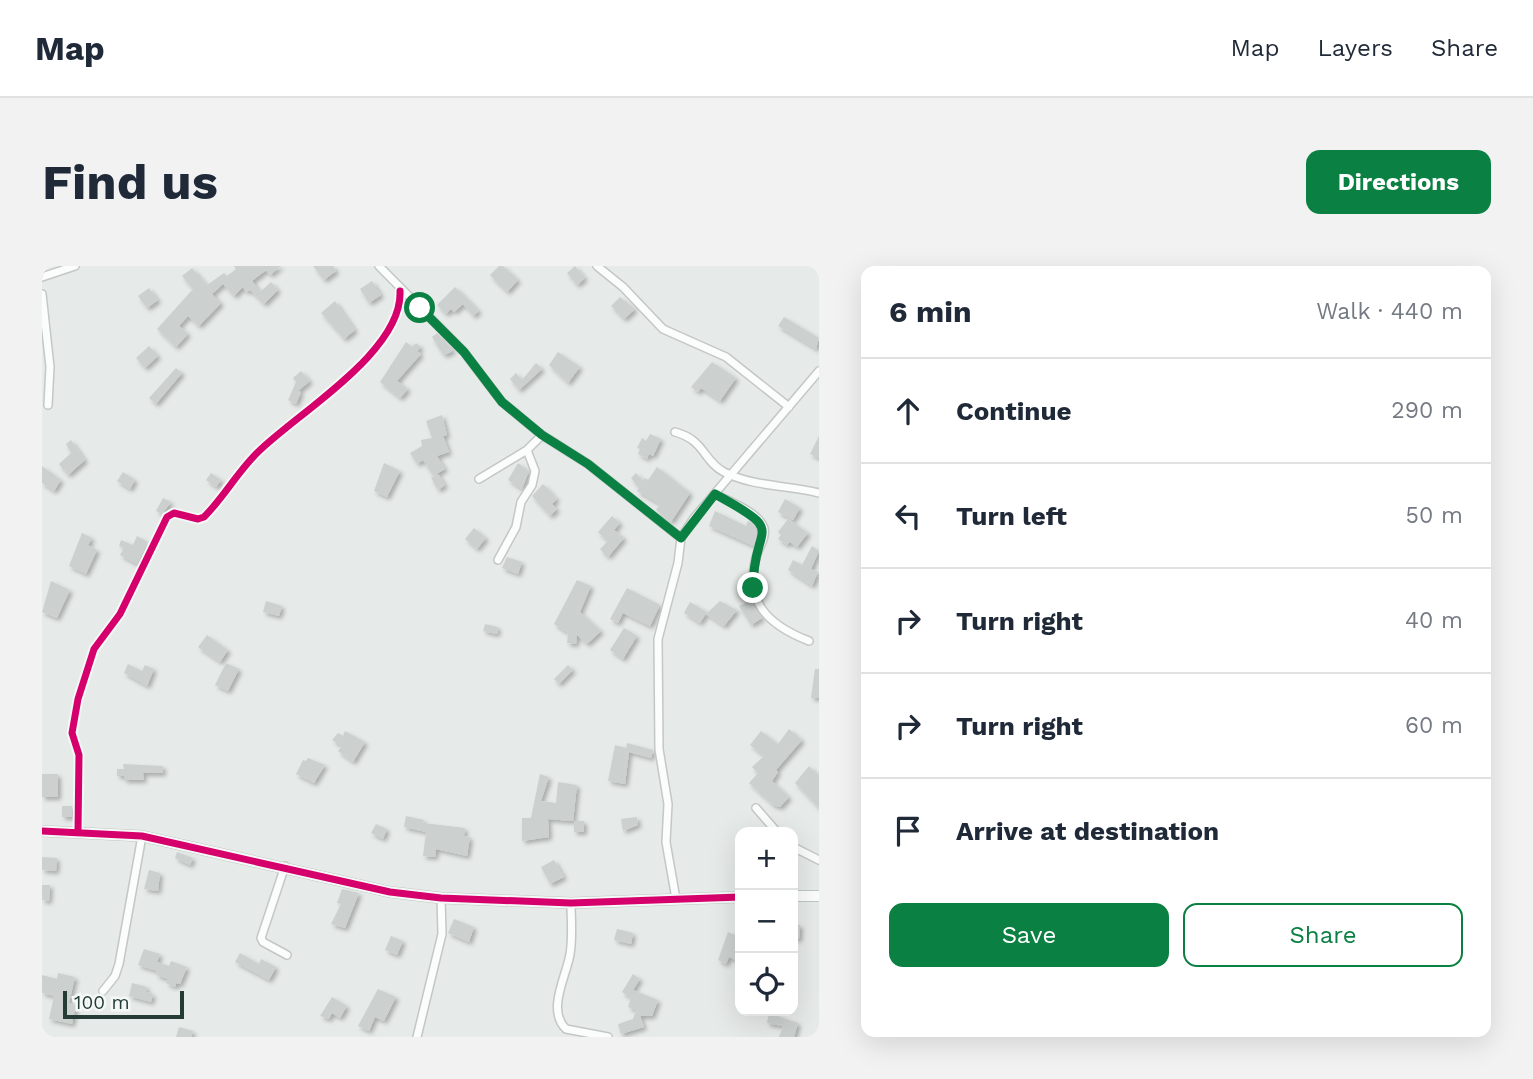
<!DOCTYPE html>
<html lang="en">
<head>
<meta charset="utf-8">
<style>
  :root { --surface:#fff; --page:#f2f2f3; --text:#1f2937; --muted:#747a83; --line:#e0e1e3; --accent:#0b8043 }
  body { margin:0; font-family:"Work Sans",sans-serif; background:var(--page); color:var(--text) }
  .controls { position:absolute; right:21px; bottom:21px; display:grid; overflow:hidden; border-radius:14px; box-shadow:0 7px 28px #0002 }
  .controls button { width:63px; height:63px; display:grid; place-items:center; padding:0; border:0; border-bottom:2px solid var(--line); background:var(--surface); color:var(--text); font:35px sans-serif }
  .scale { position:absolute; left:21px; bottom:18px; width:121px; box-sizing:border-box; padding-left:7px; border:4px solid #253b36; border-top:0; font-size:19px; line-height:24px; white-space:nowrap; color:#253b36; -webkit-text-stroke:5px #f4f8f6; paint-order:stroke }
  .stop { position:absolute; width:21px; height:21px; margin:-16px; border:5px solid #0b8043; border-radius:50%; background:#fff }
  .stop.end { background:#0b8043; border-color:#fff; box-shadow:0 2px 7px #0008 }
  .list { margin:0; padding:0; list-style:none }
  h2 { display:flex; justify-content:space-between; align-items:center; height:91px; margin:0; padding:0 28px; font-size:30px }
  h2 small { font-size:23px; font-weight:400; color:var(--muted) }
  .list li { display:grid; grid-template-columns:46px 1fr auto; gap:21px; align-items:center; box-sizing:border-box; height:105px; padding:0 28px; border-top:2px solid var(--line) }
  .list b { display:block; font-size:26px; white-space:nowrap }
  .list em { font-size:23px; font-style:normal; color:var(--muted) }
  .actions { display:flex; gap:14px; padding:21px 28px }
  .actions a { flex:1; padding:16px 0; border:2px solid var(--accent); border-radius:14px; text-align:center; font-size:24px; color:var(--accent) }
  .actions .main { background:var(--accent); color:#fff }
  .icon { flex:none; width:38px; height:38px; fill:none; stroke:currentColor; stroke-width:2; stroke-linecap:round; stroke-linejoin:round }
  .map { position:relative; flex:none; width:777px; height:771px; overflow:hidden; border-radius:14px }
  header { display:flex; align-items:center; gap:42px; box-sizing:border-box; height:98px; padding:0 35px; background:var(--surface); border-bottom:2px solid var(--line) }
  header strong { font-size:33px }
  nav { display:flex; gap:38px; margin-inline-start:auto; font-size:24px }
  .intro { display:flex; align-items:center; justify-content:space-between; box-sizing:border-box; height:168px; padding:0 42px }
  h1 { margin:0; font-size:49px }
  .button { padding:18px 32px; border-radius:14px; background:var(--accent); color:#fff; font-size:24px; font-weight:700 }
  main { display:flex; gap:42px; padding:0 42px }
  aside { flex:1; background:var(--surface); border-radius:14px; box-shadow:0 7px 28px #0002 }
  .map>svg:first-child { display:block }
  .building { fill:#ccd1cf; filter:url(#shadow) }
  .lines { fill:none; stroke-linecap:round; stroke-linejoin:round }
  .street-casing { stroke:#c3c7c5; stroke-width:10 }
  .secondary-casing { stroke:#c1c7c5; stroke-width:12 }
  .street { stroke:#fbfcfc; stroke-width:7 }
  .secondary { stroke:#fbfcfc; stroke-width:10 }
  .cycleway-casing { stroke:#f4f8f6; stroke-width:11 }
  .cycleway { stroke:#d6006c; stroke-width:7 }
  .route { stroke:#0b8043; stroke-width:9 }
</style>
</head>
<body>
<header>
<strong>Map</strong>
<nav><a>Map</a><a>Layers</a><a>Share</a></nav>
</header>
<div class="intro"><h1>Find us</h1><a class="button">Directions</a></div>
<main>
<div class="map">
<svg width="777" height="771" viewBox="0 0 777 771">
  <defs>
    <filter id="shadow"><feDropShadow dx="3" dy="3" stdDeviation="2" flood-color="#0004"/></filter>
  </defs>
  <rect width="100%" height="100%" fill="#e6eae8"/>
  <path class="building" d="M192,0H239L228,9L224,4L210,15L218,26L229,16L236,24L222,38L208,24L204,26L201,21L192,30L181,18L170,28L179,37L157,60L146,50L137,60L146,68L134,81L115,63L151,23L140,10L150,2L165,19L182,7L185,10L194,3Z
    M271,0H291L294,5L282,14Z
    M457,0H461L476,14L465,26L448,9Z
    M533,0L543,12L535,19L525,7Z
    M330,15L339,29L327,37L318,23Z
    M413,21L437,45L431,50L421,38L412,46L409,43L404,48L395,39Z
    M107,22L116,34L105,42L96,30Z
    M578,31L593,43L582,53L569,40Z
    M293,35L313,64L302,73L279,47Z
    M742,51L777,72L774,83L736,60Z
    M395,67L411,84L409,86L402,89L398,84L390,71Z
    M364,76L370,81L374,77L379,81L375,85L379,88L355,115L366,123L358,132L338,116Z
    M107,80L116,90L103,102L94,92Z
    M516,86L538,101L526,117L507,99Z
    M670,96L694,112L678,135L659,122L656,126L649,121Z
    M494,97L500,103L477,124L468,113L474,107L480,114Z
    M134,102L140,107L114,138L107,132Z
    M259,105L268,115L256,125L259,126L254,138L246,134L254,116L251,112Z
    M400,149L405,169L401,170L407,186L395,190L403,203L391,210L381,194L375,198L368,187L380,180L379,174L390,172L384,155Z
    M608,168L619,173L611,190L607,188L605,193L596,188L598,183L595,182L600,172L604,175Z
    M777,170V192L768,188Z
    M29,174L43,194L26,209L17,198L29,187L24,178Z
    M342,197L358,205L345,231L332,225Z
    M476,197L487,205L480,223L466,214Z
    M0,200L19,214L12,225L0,217Z
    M615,201L648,227L629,256L614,244L618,238L595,225L597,222L589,212L594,207L601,215L603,212L606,214Z
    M81,206L93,214L88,223L75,215Z
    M169,207L179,214L174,221L164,214Z
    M396,208L403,219L396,224L389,212Z
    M501,218L515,233L510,238L515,243L508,250L490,230Z
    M121,232L129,236L120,248L114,245Z
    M743,233L758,242L751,254L736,246Z
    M673,245L704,260L706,255L711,257L716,266L712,280L667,260Z
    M570,250L578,257L572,264L582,272L566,291L558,283L566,275L556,266Z
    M746,253L766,267L755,281L748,276L745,279L736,273L739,269L736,266Z
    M432,262L444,272L435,283L423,273Z
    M40,267L50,272L46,279L55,284L44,308L27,300Z
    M95,270L106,276L95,298L78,289L82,282L77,280L79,274L91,279Z
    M770,280L777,285L769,303L776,306L770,320L746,304L751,294L760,299Z
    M465,291L480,296L476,308L460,302Z
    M535,314L549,320L538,346L559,365L545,378L535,369L534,378L525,377L526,367L512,358Z
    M9,315L28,324L15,352L0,346Z
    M585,322L618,339L608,360L581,347L576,357L568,353Z
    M709,334L720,352L709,359L697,340Z
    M224,335L240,340L237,350L221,346Z
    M678,335L695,344L682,360L664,348Z
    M648,336L665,346L658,357L642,347Z
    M443,358L456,361L455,368L441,365Z
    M582,362L595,370L581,393L568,384Z
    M165,369L186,384L178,396L156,381Z
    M184,397L197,403L186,425L173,419Z
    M86,398L100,405L103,399L112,403L105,420L82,407Z
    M526,399L531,404L517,418L512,413Z
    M773,403H777V432H769Z
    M747,463L760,474L734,504L736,506L730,515L747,531L738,541L731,539L707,517L716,507L710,501L722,490L708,479L719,465L736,478Z
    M303,465L323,476L311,496L296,485L300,480L290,474L296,467L301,470Z
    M585,477L611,484L609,492L587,486L583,518L566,515L573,479L584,482Z
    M266,492L283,499L272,517L254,508L261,494L264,495Z
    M81,498L121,500V507H101L102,514H82V510H75V503H82Z
    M767,500L777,510V542L753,517Z
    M0,508H16V531H0Z
    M498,508L507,511L499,535L514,537L516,516L535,519L531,555L506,553L507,571L480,575V552H489Z
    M20,540H30V551H20Z
    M364,550L382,554L381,557L423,562L422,570L428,571L425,590L394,583L393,591L381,590L384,566L362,561Z
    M595,551L596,559L581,565L579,553Z
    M532,555H542V566H532Z
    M334,558L345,563L341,573L329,567Z
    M135,586L151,592L148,599L133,592Z
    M0,591L15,592L14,605L0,604Z
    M512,594L522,611L508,618L499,601Z
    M107,604L118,607L116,625L102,623Z
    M0,619H8L7,635L0,634Z
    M300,623L317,627L303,662L289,658L299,638L295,637Z
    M412,653L432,661L427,676L406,667Z
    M751,658L758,659L757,673H751Z
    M575,663L591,667L589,678L572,674Z
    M686,666L698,671V696L687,691L684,698L676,694Z
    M349,670L361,675L355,689L343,684Z
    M102,683L118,688L115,696L127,700L129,695L145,701L138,718L134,717L133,721L124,717L126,713L114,709L115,705L96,699Z
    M198,687L217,698L219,693L234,701L227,714L193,696Z
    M16,707L33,711L27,737L34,739L30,758L7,753L12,730L0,727V709L15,713Z
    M591,708L598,713L591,724L616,734L610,750H598L602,761L579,768L576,758L591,753L594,744L586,741L589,732L580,726Z
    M90,717L105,721L104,726L111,728L109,736L87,730Z
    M336,723L354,731L342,755L333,751L327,765L316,760Z
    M290,731L305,740L298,752L290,747L287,753L278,750Z
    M727,747L756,757L752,771H737L741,760L725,757Z
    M137,761L151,765L149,771H134Z"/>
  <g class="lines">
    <defs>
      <path id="street" d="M337,0L422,86L460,136L500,169L546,198L639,272
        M555,0L581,21L621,63L684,91L747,141
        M0,11L33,0
        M0,28L8,101L6,139
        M633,166C663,174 661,195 682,206C712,221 745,219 777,227
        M437,213L485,184L500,169
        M673,228C687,236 717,246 722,262C724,271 718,280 715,288C701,336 726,359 767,375
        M456,294L474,261L479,236L490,219L493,205L485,184
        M714,542L735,566
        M36,565L37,489L30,467L36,433L52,383L78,348L125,251L132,247L156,253L162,251C182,231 196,205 217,185C257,146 361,85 358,25
        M751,581L777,594
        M243,600L219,672L221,676L245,689
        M634,633L624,576L626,538L617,483L616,373L636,297L639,272L652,252L777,105
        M529,637C529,653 531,671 528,688C525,709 504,744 524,763L566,771
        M61,725L73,710L77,698L100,570
        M375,771L400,668L399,632"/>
      <path id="secondary" d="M0,565L100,570L348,626L399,632L529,637L698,631
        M751,630H777"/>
    </defs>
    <use href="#street" class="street-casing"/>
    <use href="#secondary" class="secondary-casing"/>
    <use href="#street" class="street"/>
    <use href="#secondary" class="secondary"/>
    <defs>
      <path id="cycleway" d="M0,565L100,570L348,626L399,632L529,637L698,631
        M36,565L37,489L30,467L36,433L52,383L78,348L125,251L132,247L156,253L162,251C182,231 196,205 217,185C257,146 361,85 358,25"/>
    </defs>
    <use href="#cycleway" class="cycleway-casing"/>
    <use href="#cycleway" class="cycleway"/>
  </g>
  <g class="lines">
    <path class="route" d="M378,42L422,86L460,136L500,169L546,198L639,272L673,228C748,269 711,256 711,322"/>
  </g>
</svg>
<div class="controls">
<button>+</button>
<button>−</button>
<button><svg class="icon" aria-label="locate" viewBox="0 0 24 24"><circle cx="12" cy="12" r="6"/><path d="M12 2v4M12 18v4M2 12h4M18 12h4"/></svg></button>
</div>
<div class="scale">100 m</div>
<div class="stop" style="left:378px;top:42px"></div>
<div class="stop end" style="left:711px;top:322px"></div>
</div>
<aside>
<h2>6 min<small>Walk · 440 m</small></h2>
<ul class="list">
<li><svg class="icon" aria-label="ahead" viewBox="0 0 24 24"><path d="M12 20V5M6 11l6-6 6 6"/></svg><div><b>Continue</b></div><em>290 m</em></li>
<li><svg class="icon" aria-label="left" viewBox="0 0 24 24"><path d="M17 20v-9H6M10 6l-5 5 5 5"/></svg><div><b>Turn left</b></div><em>50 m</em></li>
<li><svg class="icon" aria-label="right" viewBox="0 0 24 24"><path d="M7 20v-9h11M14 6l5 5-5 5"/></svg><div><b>Turn right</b></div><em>40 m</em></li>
<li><svg class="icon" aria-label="right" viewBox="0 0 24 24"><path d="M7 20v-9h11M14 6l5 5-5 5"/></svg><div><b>Turn right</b></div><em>60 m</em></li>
<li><svg class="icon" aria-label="arrive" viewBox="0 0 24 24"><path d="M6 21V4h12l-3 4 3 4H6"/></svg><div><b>Arrive at destination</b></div></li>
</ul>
<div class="actions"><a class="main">Save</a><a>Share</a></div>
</aside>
</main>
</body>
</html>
